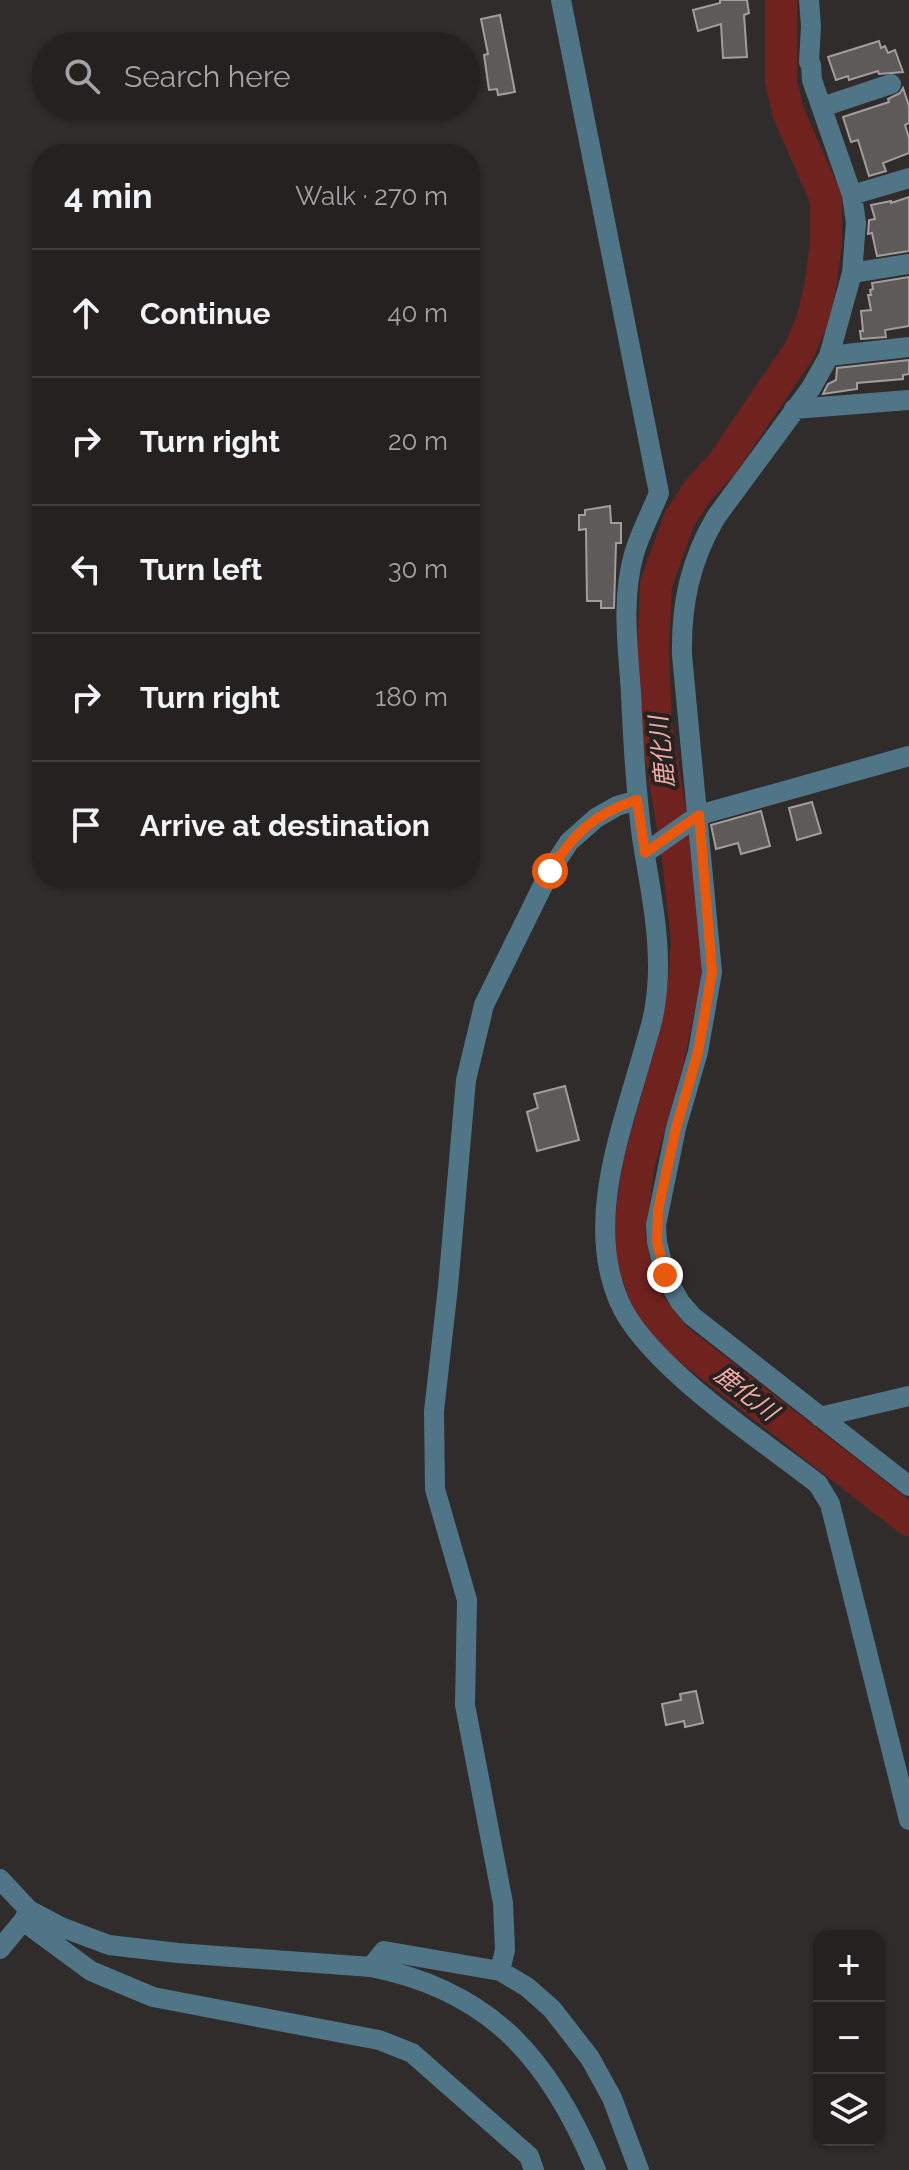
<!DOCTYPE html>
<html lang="en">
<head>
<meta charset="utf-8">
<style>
  :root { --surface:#242120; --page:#2c2929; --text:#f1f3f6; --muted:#a3a3a5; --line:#413e3e }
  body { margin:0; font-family:Raleway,"Noto Sans JP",sans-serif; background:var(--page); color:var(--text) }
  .controls { position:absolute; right:24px; bottom:24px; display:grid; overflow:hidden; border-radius:16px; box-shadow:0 2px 6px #0004 }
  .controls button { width:72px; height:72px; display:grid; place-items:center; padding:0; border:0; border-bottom:2px solid var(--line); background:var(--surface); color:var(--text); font:40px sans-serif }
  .stop { position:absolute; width:24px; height:24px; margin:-18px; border:6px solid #ea580c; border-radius:50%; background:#fff }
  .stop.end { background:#ea580c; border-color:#fff; box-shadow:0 2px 8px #0008 }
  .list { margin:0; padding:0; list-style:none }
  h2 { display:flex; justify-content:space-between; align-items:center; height:104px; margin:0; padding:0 32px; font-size:34px }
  h2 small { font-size:26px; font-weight:400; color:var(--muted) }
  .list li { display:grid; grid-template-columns:52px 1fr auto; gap:24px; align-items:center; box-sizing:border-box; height:128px; padding:0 32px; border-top:2px solid var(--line) }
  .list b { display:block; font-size:30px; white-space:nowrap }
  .list em { font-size:26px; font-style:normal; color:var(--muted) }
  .icon { flex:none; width:44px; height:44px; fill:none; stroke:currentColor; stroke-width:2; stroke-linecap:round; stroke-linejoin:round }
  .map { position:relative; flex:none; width:909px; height:2170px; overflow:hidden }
  .search { position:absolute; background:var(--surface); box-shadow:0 2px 6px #0004; left:32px; top:32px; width:448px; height:88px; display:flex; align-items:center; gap:20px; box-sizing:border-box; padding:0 28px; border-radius:44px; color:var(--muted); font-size:30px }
  .panel { position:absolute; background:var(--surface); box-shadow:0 2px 6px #0004; left:32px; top:144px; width:448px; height:744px; border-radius:32px }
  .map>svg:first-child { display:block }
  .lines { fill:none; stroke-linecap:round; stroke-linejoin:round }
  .river { stroke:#70221f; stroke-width:32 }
  .building { fill:#5e5a59; stroke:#a29d9c; stroke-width:2 }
  .minor { stroke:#4f7586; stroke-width:20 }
  .route { stroke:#ea580c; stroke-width:10 }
  .labels { text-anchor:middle; stroke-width:8; stroke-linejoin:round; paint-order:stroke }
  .water-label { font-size:24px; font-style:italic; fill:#f3aca5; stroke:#262221 }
</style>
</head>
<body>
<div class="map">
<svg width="909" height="2170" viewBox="0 0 909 2170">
  <rect width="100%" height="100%" fill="#302c2b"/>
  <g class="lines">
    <path class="river" d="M781,0V82L788,112L826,199V243L820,288L812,321L799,351L723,463L697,492L679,520L656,584L653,650L656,725L678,858L687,941L684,983L668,1060L639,1163L629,1234L636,1271L648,1303L675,1338L909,1520"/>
  </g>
  <path class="building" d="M720,0H747L749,13L744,15L747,57L723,58L721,24L698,31L693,10L720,3Z
    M500,15L515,92L498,95L497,89L489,90L484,55L488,54L481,19Z
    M879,41L881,48L885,46L888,53L895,50L903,72L879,74L878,71L849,80L848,76L836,80L828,57Z
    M903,88L909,106V123L905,125L909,138V153L883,163L886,171L869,176L858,140L851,142L843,117L889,102L888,99L900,93Z
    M909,197V251L877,256L872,233L868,234L869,220L875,219L871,205L891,201V203Z
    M909,277V326L885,330L886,337L861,339L860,331H863L861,311L871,310L868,295H871L870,290L873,289L872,283Z
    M909,360V374L903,375V379L857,383V389L823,394L828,384L836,380L837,368Z
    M610,506L611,523H621V543H616L614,608H601V601H587L586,529L579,530V515H585V510Z
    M812,802L821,833L797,840L789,808Z
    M761,811L770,846L741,854L738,843L716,849L711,825Z
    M565,1086L579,1140L537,1151L527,1112L538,1108L534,1094Z
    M696,1691L703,1723L685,1727L684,1721L666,1725L662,1704L681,1700L680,1694Z"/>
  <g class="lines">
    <path class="minor" d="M561,0L659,493C651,513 640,533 634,554C621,599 628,648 631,693C633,742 636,790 642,838C651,894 664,949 655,1006C653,1022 647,1038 643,1053C621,1131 585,1222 619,1301C645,1364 763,1441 818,1484L830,1504L909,1820
      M809,0L811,26L809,62L811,65L812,80L852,195L856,223L852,273L829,356L811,388L716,517C690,561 681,604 682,655L712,972L698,1052L676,1128L656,1225L657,1242L665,1275L680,1302L692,1316L909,1486
      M822,107L891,84
      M852,195L909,178
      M852,273L909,264
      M829,356L909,347
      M794,409L909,400
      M645,853L699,815L909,756
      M820,1417L909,1396
      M0,1879L29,1910L61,1927L109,1945L178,1953L371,1967C492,1991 550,2060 596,2170
      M23,1921L91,1971L153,1997L379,2040L412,2053L529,2156L534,2170
      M0,1949L23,1921L29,1910
      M371,1967L384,1951L500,1971L527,1987L552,2009L590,2058L612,2098L639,2170
      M500,1971L505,1950L503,1903L465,1705L467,1600L435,1489L434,1411L448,1287L466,1080L484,1005L550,871L569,842L596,818L617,806L637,800"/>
  </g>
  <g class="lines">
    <path class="route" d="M550,871C573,834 595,813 637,800L645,853L699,815L712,972L698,1052L676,1128L658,1210L657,1242L665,1275"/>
  </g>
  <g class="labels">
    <g class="water-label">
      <text transform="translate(662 752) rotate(-96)" y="8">鹿化川</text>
      <text transform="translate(746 1393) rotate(38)" y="8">鹿化川</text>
    </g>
  </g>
</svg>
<div class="controls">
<button>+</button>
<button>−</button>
<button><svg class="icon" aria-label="layers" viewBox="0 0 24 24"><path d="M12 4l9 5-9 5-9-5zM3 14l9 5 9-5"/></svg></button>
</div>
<div class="stop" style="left:550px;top:871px"></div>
<div class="stop end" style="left:665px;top:1275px"></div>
<div class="search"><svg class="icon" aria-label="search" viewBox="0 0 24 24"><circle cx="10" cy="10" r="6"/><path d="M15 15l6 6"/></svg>Search here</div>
<section class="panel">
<h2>4 min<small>Walk · 270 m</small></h2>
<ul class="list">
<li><svg class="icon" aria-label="ahead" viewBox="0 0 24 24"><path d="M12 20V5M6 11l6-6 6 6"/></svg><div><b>Continue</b></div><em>40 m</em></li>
<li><svg class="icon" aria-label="right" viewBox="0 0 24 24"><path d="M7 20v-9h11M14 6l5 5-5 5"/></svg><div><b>Turn right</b></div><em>20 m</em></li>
<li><svg class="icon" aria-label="left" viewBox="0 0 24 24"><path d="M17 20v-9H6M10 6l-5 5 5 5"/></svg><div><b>Turn left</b></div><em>30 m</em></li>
<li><svg class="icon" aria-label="right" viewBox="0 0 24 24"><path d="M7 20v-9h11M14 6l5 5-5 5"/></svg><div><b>Turn right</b></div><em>180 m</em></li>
<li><svg class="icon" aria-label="arrive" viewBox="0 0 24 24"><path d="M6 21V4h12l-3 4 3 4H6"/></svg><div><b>Arrive at destination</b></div></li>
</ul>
</section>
</div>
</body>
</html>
